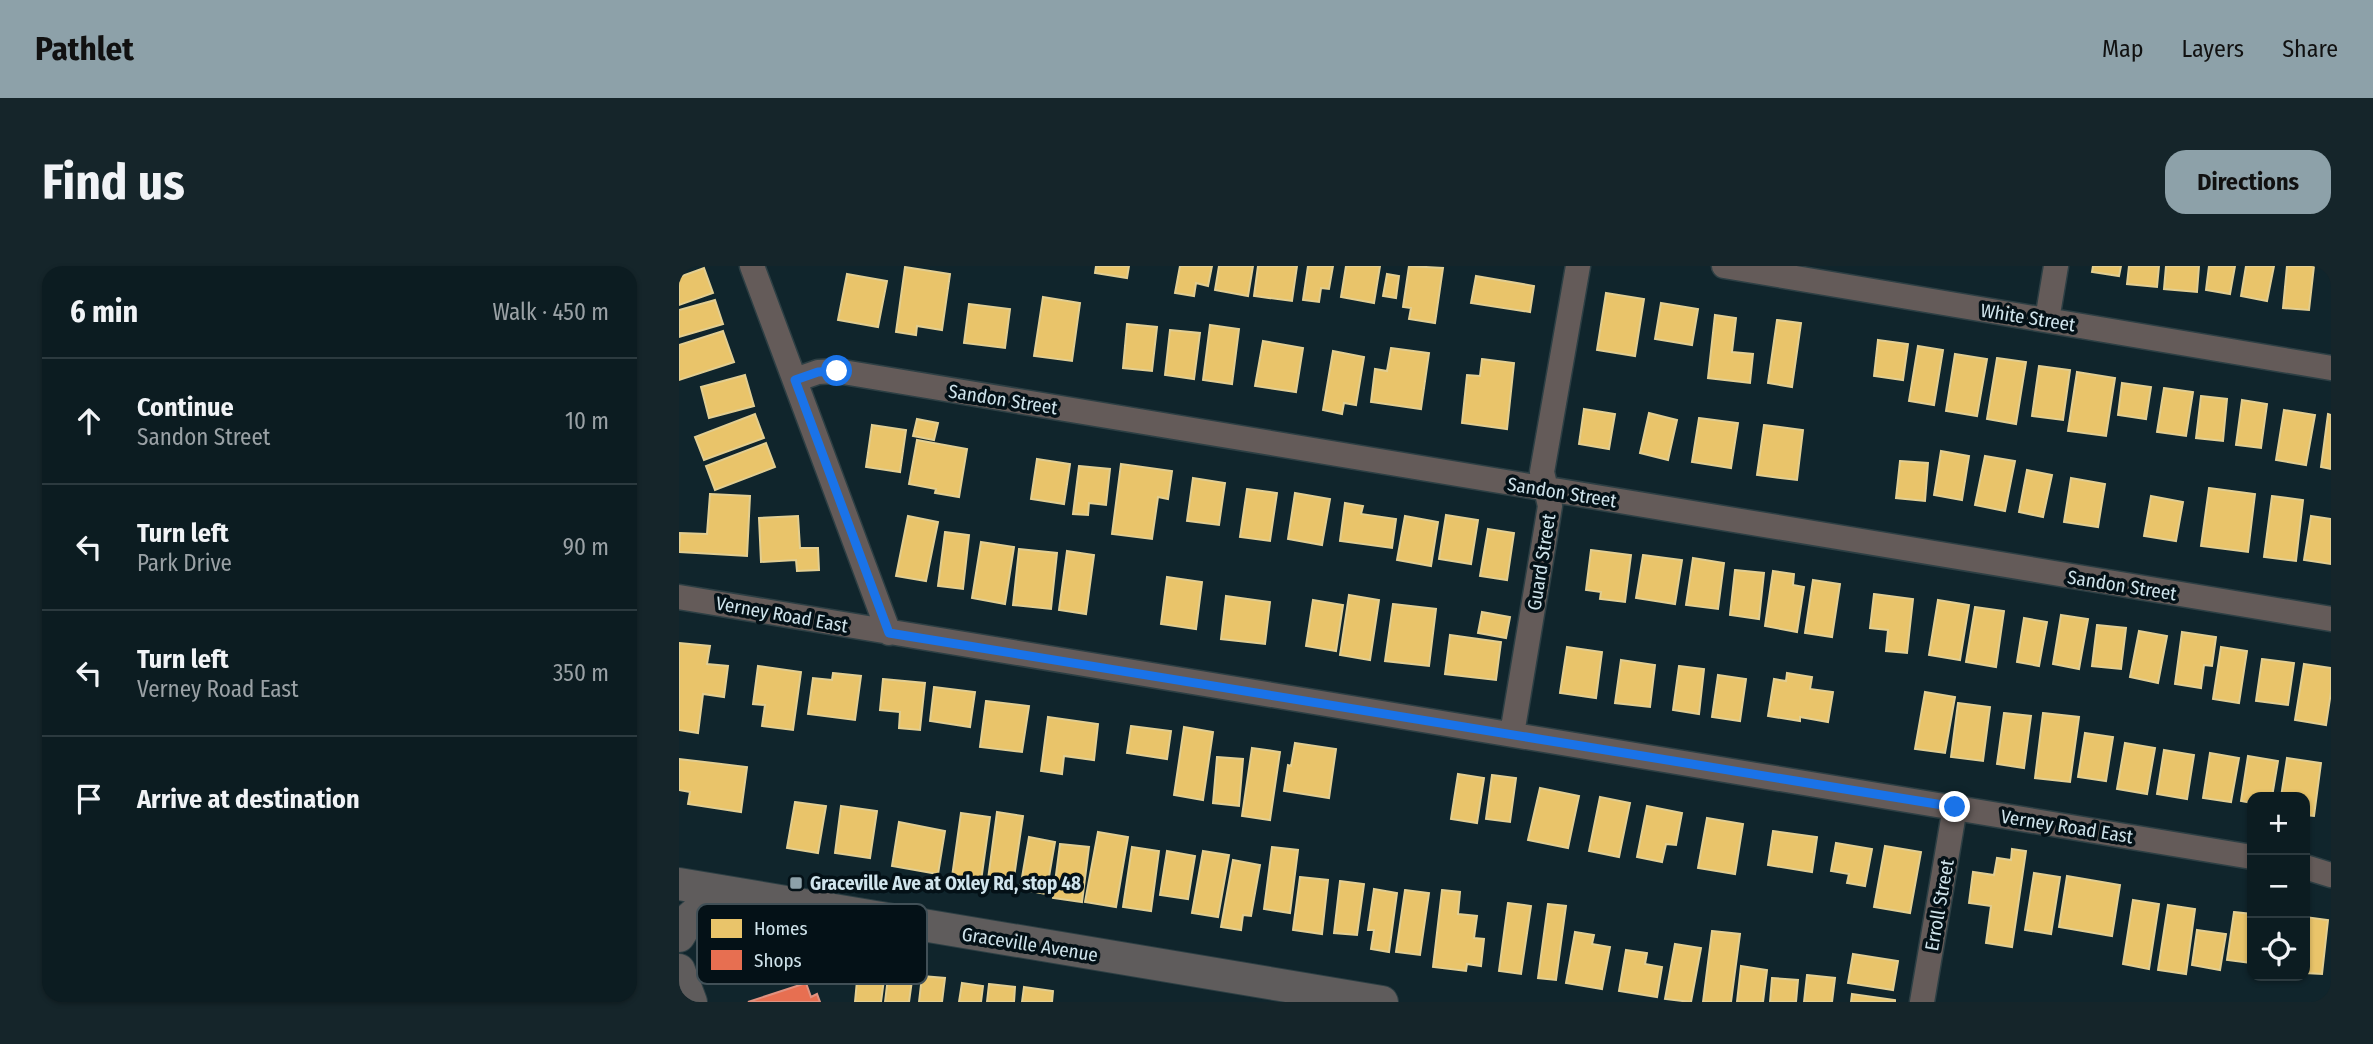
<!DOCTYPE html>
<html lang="en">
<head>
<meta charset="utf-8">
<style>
  :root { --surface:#0c1c21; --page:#15252a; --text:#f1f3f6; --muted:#9aa1a5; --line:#2c3a3f; --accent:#8da1a9 }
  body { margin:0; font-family:"Fira Sans Condensed",sans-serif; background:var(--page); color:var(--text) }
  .controls { position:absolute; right:21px; bottom:21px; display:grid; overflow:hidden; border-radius:14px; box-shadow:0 2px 5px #0004 }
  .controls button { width:63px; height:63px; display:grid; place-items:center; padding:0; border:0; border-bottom:2px solid var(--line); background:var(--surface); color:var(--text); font:35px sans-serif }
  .stop { position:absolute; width:21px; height:21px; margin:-16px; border:5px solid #1a73e8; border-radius:50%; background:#fff }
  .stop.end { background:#1a73e8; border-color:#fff; box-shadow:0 2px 7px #0008 }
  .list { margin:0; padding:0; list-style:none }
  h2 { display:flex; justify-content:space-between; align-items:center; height:91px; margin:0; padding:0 28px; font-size:30px }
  h2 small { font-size:23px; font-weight:400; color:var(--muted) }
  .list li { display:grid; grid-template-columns:46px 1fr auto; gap:21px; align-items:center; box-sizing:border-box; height:126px; padding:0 28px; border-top:2px solid var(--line) }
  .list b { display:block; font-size:26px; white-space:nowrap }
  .list p { margin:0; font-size:23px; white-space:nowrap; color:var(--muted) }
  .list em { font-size:23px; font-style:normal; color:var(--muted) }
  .icon { flex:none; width:38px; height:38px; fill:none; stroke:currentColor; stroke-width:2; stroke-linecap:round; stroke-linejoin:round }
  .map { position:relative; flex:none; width:1652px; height:736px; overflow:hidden; border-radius:21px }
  header { display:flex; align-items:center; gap:42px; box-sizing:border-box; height:98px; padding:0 35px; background:var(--accent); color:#111 }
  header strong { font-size:33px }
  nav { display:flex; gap:38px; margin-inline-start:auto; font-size:24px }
  .intro { display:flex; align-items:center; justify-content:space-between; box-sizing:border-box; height:168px; padding:0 42px }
  h1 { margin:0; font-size:49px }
  .button { padding:18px 32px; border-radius:21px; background:var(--accent); color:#111; font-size:24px; font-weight:700 }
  main { display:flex; gap:42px; padding:0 42px }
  aside { flex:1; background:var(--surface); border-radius:21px; box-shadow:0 2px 5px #0004 }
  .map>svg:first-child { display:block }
  .homes { fill:#e9c46a; stroke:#e2ce91; stroke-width:2 }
  .shops { fill:#e76f51; stroke:#e09280; stroke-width:2 }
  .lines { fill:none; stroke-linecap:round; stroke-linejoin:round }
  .minor-casing { stroke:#2d3f44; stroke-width:27 }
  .major-casing { stroke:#2d3f44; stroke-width:34 }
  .minor { stroke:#645b59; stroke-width:24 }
  .major { stroke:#5f5c5c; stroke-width:32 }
  .route { stroke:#1a73e8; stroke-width:9 }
  .poi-dot { fill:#8da1a9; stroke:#041117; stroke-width:2.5 }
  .labels { text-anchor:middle; stroke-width:7; stroke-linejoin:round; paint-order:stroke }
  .street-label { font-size:19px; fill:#d0e4ec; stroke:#041117 }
  .poi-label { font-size:19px; font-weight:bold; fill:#d0e4ec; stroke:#041117; text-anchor:start }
  .key { fill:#041117; stroke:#415057; stroke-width:2 }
  .key-label { font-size:19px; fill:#d0e4ec }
</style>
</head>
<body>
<header>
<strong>Pathlet</strong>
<nav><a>Map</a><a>Layers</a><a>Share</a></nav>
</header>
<div class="intro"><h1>Find us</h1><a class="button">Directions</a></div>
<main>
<aside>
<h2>6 min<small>Walk · 450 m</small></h2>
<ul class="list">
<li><svg class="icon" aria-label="ahead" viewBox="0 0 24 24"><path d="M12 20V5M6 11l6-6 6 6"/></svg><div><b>Continue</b><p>Sandon Street</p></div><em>10 m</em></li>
<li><svg class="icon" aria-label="left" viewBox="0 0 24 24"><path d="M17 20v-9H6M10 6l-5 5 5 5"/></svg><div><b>Turn left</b><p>Park Drive</p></div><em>90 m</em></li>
<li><svg class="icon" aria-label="left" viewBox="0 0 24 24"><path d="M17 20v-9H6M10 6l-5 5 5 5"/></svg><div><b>Turn left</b><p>Verney Road East</p></div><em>350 m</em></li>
<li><svg class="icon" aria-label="arrive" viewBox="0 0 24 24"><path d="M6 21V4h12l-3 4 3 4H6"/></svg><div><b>Arrive at destination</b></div></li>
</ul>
</aside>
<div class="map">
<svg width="1652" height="736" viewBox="0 0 1652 736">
  <rect width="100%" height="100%" fill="#10252c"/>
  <path class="homes" d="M417,0H450L448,12L416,7Z
    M501,0H533L529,20L517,17L515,30L496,27Z
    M540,0H574L569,30L536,24Z
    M579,0H618L613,35L575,30Z
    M629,0H654L650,23L642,22L640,36L624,34Z
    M667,0H701L695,37L662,31Z
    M730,0L764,2L756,57L730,53L732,42L724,41Z
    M1414,0H1442L1440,10L1413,6Z
    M1450,0H1480L1478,21L1448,18Z
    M1487,0H1520L1518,26L1485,23Z
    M1530,0H1556L1551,28L1527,24Z
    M1567,0H1595L1588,35L1562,30Z
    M1608,0H1635L1630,44L1604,42Z
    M226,1L271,8L263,64L238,60L237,69L217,66Z
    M25,2L34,27L0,39V11Z
    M168,8L208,15L199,61L159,54Z
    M708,8L720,10L717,32L704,30Z
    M797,10L855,20L851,46L792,37Z
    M927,27L965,33L956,90L918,84Z
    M364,31L401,37L393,95L355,90Z
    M36,34L44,58L0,71V44Z
    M982,37L1019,43L1013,79L976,73Z
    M290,38L331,43L326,82L285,77Z
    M1036,49L1057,52L1053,86L1074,88L1071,117L1029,112Z
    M1098,54L1122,57L1113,121L1089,117Z
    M448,58L478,61L473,105L444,102Z
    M531,59L560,63L553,118L524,114Z
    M491,64L521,67L515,113L486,109Z
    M44,65L55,96L0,114V79Z
    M1199,74L1229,78L1224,114L1195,110Z
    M584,75L624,82L617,126L576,120Z
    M1239,80L1264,84L1255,139L1230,135Z
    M712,82L750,87L742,143L692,136L696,103L708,105Z
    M654,85L685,91L677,139L665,137L663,148L644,144Z
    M1276,88L1308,93L1298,150L1267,145Z
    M1318,92L1347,96L1337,158L1308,153Z
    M803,93L835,97L828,163L783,157L788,109L801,110Z
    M1360,100L1391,104L1384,154L1353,150Z
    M1398,106L1436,112L1427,170L1389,165Z
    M66,109L75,140L30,152L22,121Z
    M1443,117L1472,121L1467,153L1439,149Z
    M1485,122L1514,126L1507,170L1478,166Z
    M1522,130L1548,133L1544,175L1517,172Z
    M1563,134L1588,138L1582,182L1557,179Z
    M905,143L936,148L930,183L900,178Z
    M1605,144L1636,149L1627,199L1597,194Z
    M970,147L998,154L989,194L961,187Z
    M76,148L85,172L25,194L16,171Z
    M1649,148L1652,149V203L1642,201Z
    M1020,152L1059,157L1052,202L1013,196Z
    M238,153L259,157L255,174L234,170Z
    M193,159L227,164L221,206L187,201Z
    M1085,159L1124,164L1118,214L1078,209Z
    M238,174L288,183L280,231L256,227L257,223L230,218Z
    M87,177L96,201L36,224L27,200Z
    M1262,185L1290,190L1283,234L1255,229Z
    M1306,190L1336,195L1326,245L1296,239Z
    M358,193L391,198L385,238L352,233Z
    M1221,195L1249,197L1246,235L1217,232Z
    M442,198L493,205L489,233L479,231L473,273L433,268Z
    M400,200L431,203L427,239L410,237L409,249L394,248Z
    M1348,204L1373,209L1364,251L1340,246Z
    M514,212L546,217L540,259L508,255Z
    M1392,212L1426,218L1419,261L1385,256Z
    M1530,222L1576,228L1569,286L1522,280Z
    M568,223L598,227L591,275L561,271Z
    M616,227L651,233L643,279L609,273Z
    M31,228L71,230L68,290L0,286L1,267L28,268Z
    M1472,230L1504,236L1497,275L1465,270Z
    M1593,230L1624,234L1617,295L1585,291Z
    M666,237L684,240L682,248L717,253L713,282L661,275Z
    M767,249L799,254L792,298L760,293Z
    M119,250L121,282H139L140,304L118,305L117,294L82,296L80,252Z
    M229,250L259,256L247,315L217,310Z
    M726,250L759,256L752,300L718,294Z
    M1632,250L1652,253V298L1625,294Z
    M809,263L835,267L828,314L801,310Z
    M266,266L290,269L284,323L259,320Z
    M302,276L335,281L326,338L293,332Z
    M340,283L378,287L372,343L334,339Z
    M912,284L952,289L946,336L921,333L922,326L907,324Z
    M388,285L415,289L407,348L380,344Z
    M964,289L1003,294L996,338L957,332Z
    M1014,292L1045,297L1039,343L1007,339Z
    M1056,304L1085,307L1080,353L1051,349Z
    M1094,305L1115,308L1114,319L1125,321L1118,366L1086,360Z
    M488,311L523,316L517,363L482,358Z
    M1134,314L1161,318L1153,371L1126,367Z
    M1195,328L1234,333L1228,387L1207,385L1209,364L1191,362Z
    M670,329L700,334L691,394L661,389Z
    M547,330L591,336L586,378L542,373Z
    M634,334L664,339L657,385L627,380Z
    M1259,334L1290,339L1281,394L1250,389Z
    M714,338L757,343L750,400L706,395Z
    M1296,341L1325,345L1317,401L1287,396Z
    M803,346L831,351L827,372L799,367Z
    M1382,349L1409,353L1400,403L1374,398Z
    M1345,352L1368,356L1360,400L1338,396Z
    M1418,359L1447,362L1442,403L1413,400Z
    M1460,365L1488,370L1479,417L1451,411Z
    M1503,366L1537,371L1533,400L1525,399L1522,422L1496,418Z
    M771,369L822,376L817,414L766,408Z
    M0,377L31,380L28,398L49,400L45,431L24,428L19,467L0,464Z
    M888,381L923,386L917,432L881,427Z
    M1542,381L1568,385L1560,437L1534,433Z
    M1583,393L1615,397L1609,439L1577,435Z
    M942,394L976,399L971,441L936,437Z
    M1625,398L1652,402V426L1647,459L1616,454Z
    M79,400L122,406L114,464L83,460L86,439L74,438Z
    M1000,400L1025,403L1020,448L994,444Z
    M154,407L182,410L176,454L129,448L134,412L153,414Z
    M1108,407L1133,411L1131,423L1154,426L1149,456L1121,451V455L1089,450L1095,413L1107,415Z
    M1039,409L1067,413L1061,455L1033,451Z
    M204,413L246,417L241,464L220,462L221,446L201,444Z
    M255,421L296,426L291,461L251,455Z
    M1246,426L1276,431L1266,487L1236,483Z
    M307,435L350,440L343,486L301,481Z
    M1279,437L1311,441L1304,495L1272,491Z
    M1325,447L1352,450L1345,502L1318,498Z
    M1364,447L1400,451L1391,516L1356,512Z
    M369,451L419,458L415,494L385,490L383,508L362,505Z
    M452,460L492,465L488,493L448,487Z
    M505,461L534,466L524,534L495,529Z
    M1406,467L1434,471L1427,515L1399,511Z
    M616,477L657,483L650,532L605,525L609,499L612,500Z
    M1446,477L1476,482L1468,528L1438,523Z
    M573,482L601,486L591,554L563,550Z
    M1485,484L1515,489L1508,533L1478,528Z
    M1531,487L1560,492L1552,536L1524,532Z
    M1569,490L1599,495L1593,531H1573V537L1562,535Z
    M538,491L564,493L560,540L534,537Z
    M1608,492L1642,497L1635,550L1626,549V531H1602Z
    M0,493L68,501L62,546L9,538L11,526L0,524Z
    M779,508L805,512L798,557L772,553Z
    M813,509L837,512L831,556L807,553Z
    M861,522L900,530L889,582L849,574Z
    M921,531L951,537L940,591L910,585Z
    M116,536L147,540L139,587L108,582Z
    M162,540L198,545L191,592L156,587Z
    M968,540L1003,547L997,579L987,578L983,596L958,591Z
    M318,546L344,550L333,625L308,621Z
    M282,547L311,551L301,622L272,618Z
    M1028,552L1064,558L1056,608L1019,602Z
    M220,556L266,565L259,608L213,600Z
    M1094,565L1138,571L1133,606L1089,599Z
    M419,566L449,571L437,641L406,636Z
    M350,571L376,576L367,628L341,623Z
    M1157,577L1193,583L1186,620L1168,617L1170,608L1152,605Z
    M381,578L410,581L403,636L374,632Z
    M1206,580L1242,586L1231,647L1195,641Z
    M453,581L480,585L472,645L444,641Z
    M593,581L619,584L611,647L585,643Z
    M1333,583L1347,585L1333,681L1307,677L1312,640L1290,637L1294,606L1315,609L1318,592L1332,594Z
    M488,585L516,590L509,633L481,629Z
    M524,585L550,589L539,651L513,647Z
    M554,594L581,599L572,650L564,649L562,664L542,661Z
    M1355,607L1381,611L1372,668L1346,664Z
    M1388,610L1441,619L1433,670L1380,661Z
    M621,611L649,614L643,668L614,664Z
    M661,615L685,618L678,669L655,667Z
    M695,623L718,627L710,686L692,683L695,664H689Z
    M726,624L750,627L741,689L717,686Z
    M763,624L781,626L779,648L798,650L795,672L805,673L802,700L788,698L787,705L754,701Z
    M1454,634L1480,638L1470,703L1444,698Z
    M829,637L852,640L842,708L820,705Z
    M869,638L887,640L877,714L859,712Z
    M1489,639L1516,643L1507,708L1479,704Z
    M1555,646L1573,648V697L1548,694Z
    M1626,651L1649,654L1643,708L1626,707Z
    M1518,664L1547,668L1541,704L1513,699Z
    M1033,665L1061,668L1052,736H1024Z
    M896,666L915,669L913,678L931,681L923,723L887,717Z
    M996,678L1022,682L1012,736L986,733Z
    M947,684L968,687L966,698L983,701L978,731L940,725Z
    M1174,688L1219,695L1214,724L1169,717Z
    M1062,700L1088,704L1084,736H1058Z
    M210,703L234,707L230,736H206Z
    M179,704L206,706L202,736H176Z
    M1128,709L1156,712L1153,736H1125Z
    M243,710L266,712L263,736H240Z
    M1093,712L1119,714L1117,736H1091Z
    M283,717L304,720L302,736H280Z
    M310,718L336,721L335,736H308Z
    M345,721L374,725L373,736H343Z
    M1173,728L1216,734V736H1172Z"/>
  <path class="shops" d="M127,717L132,731L138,728L141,736H69Z"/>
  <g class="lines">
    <defs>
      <path id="minor" d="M73,0L210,367
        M1045,0L1652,102
        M1368,54L1377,0
        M116,114L139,106L158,105L1652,353
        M0,331L1573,591
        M833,468L871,240L863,206L899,0
        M1626,601L1652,609
        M1243,736L1276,541"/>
      <path id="major" d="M0,618L703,736
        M0,670L11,652L42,625
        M0,704L12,736"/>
    </defs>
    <use href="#minor" class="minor-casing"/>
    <use href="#major" class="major-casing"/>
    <use href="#minor" class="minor"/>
    <use href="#major" class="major"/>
  </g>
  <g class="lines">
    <path class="route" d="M158,105L139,106L116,114L210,367L1276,541"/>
  </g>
  <rect class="poi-dot" x="110" y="610" width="14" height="14" rx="3.5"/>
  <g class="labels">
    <g class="street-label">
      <text transform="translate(1349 51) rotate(9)" y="7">White Street</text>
      <text transform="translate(324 133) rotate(9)" y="7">Sandon Street</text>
      <text transform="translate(883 226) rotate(9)" y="7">Sandon Street</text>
      <text transform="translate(862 296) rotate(-81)" y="7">Guard Street</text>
      <text transform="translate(1443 319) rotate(9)" y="7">Sandon Street</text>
      <text transform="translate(103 348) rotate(10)" y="7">Verney Road East</text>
      <text transform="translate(1388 560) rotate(9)" y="7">Verney Road East</text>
      <text transform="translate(1260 639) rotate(-80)" y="7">Erroll Street</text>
      <text transform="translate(351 678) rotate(9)" y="7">Graceville Avenue</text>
    </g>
    <g class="poi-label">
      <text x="131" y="624">Graceville Ave at Oxley Rd, stop 48</text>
    </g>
  </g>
  <rect x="18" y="638" width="230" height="80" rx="10" class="key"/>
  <rect x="32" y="653" width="31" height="19" fill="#e9c46a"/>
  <rect x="32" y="684" width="31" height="20" fill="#e76f51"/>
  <g class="key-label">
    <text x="75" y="669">Homes</text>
    <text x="75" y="701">Shops</text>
  </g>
</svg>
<div class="controls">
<button>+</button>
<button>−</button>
<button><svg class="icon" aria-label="locate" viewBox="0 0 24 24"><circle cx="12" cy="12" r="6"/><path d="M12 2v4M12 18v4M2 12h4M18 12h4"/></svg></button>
</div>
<div class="stop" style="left:158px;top:105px"></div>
<div class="stop end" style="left:1276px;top:541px"></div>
</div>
</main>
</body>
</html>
